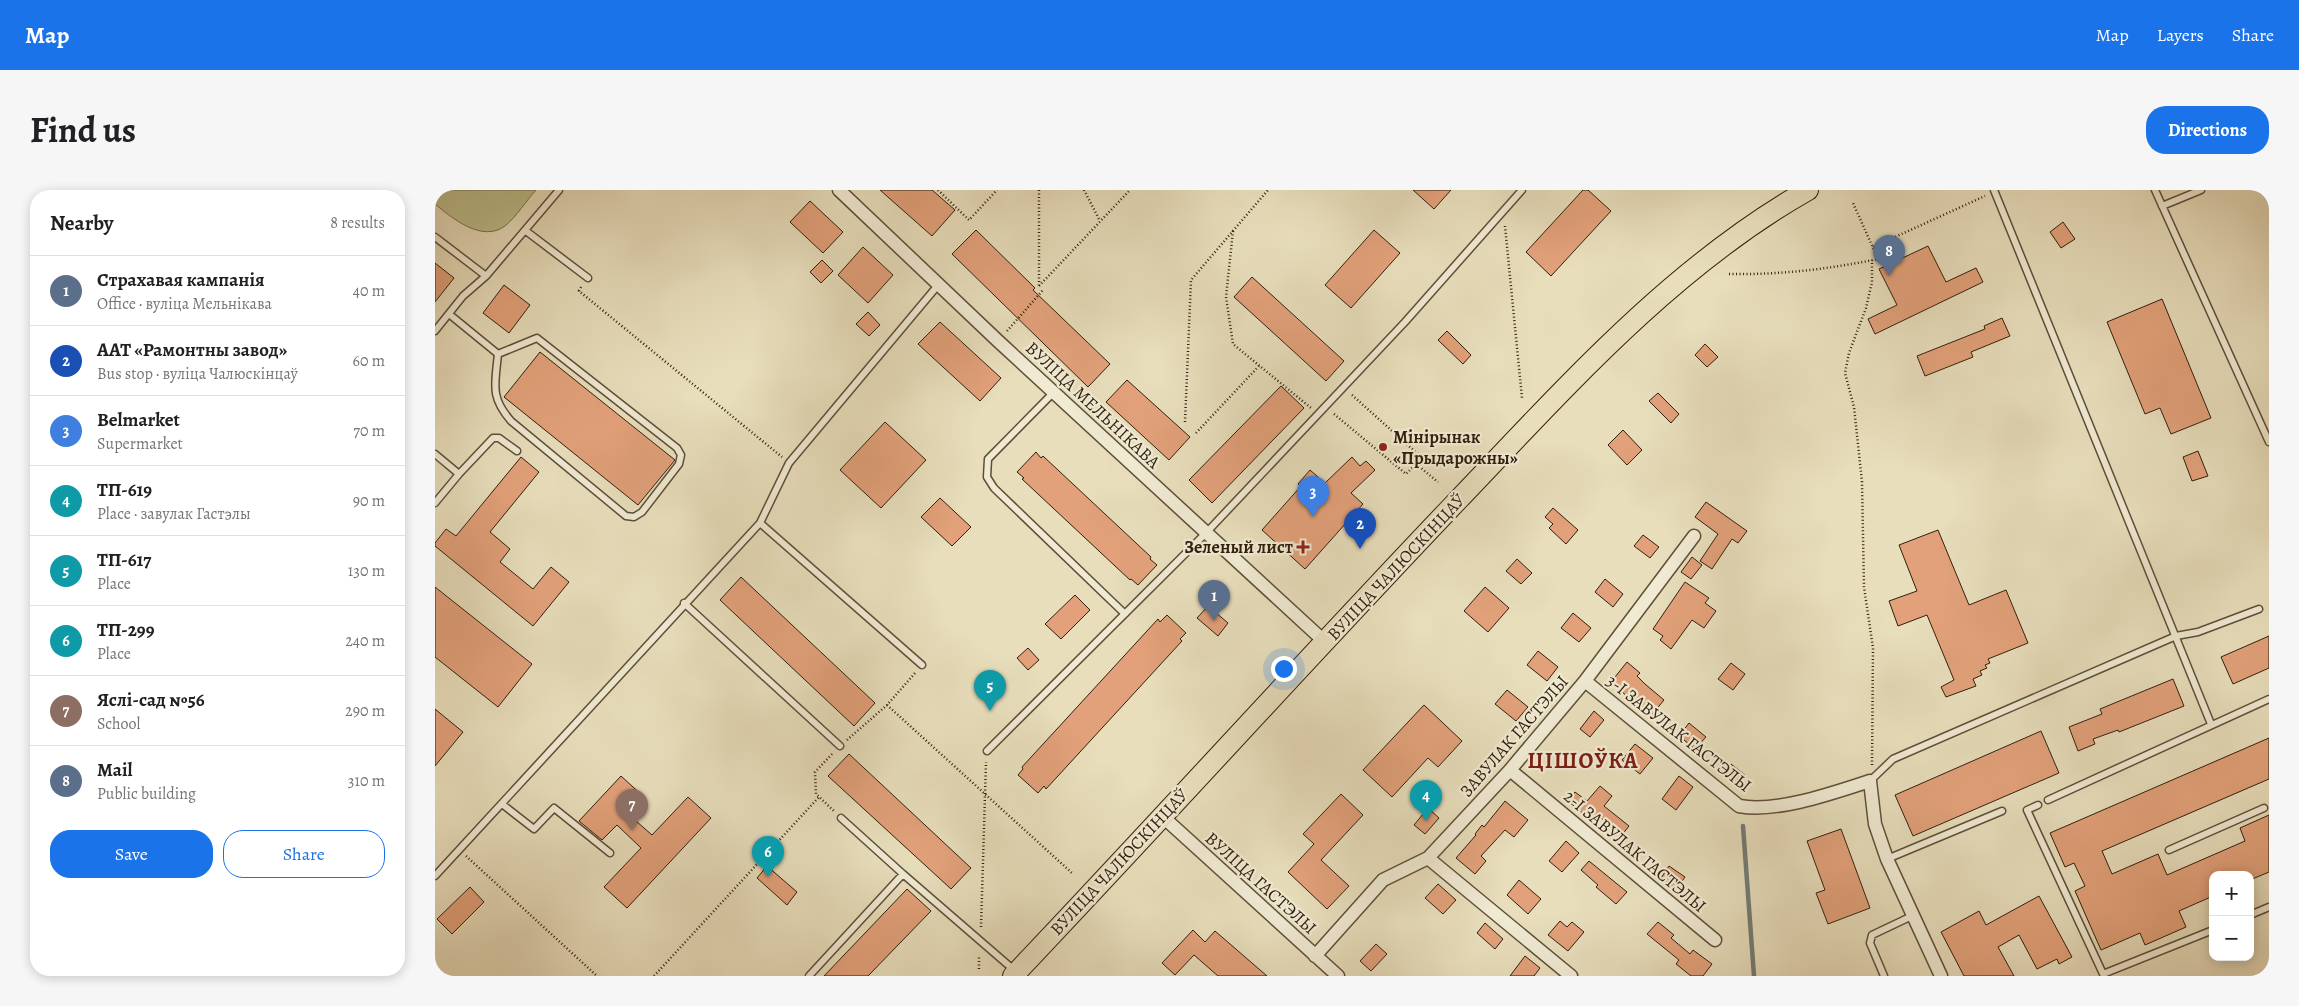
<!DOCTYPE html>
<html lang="en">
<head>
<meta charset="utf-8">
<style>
  :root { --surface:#fff; --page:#f6f6f6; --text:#202124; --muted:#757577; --line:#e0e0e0; --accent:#1a73e8 }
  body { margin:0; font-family:Alegreya,serif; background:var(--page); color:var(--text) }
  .controls { position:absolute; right:15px; bottom:15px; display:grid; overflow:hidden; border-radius:10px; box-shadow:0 2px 12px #0003 }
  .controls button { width:45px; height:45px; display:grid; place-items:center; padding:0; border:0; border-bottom:1px solid var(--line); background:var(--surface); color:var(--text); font:25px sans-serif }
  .you { position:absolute; left:848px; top:478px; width:18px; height:18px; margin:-12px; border:4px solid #fff; border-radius:50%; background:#1a73e8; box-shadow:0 0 0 8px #1a73e833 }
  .badge { display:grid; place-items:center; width:32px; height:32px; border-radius:50%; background:var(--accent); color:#fff; font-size:16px; font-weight:700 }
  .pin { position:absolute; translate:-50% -41px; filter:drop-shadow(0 1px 2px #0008) }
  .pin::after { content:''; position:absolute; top:26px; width:18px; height:15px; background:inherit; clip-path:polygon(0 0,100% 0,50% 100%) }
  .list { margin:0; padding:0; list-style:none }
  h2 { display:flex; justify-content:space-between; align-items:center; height:65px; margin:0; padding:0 20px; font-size:21px }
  h2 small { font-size:16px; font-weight:400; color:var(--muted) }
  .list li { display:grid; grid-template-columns:32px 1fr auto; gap:15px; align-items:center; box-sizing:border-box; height:70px; padding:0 20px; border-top:1px solid var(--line) }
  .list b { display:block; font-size:19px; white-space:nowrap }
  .list p { margin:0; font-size:16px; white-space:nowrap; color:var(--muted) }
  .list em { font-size:16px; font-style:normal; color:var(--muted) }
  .actions { display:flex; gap:10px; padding:15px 20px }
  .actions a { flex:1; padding:11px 0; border:1px solid var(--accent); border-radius:20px; text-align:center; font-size:18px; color:var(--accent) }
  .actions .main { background:var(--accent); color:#fff }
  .map { position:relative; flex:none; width:1834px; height:786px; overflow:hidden; border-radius:20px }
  header { display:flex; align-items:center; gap:30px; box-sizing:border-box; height:70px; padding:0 25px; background:var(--accent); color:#fff }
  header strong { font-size:24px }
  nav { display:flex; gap:28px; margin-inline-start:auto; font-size:18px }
  .intro { display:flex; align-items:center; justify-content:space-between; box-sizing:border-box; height:120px; padding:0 30px }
  h1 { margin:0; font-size:35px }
  .button { padding:12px 22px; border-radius:20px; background:var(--accent); color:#fff; font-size:18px; font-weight:700 }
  main { display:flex; gap:30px; padding:0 30px }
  aside { flex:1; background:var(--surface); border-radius:20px; box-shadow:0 2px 12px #0003 }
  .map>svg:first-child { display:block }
  .green { fill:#bdbf8c; stroke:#766f4c }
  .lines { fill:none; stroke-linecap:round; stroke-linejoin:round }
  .stream { stroke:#727b77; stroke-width:4.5 }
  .building { fill:#e2a17a; stroke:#301f0d }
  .service-casing { stroke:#5e4f39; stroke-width:9 }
  .minor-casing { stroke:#5e4f39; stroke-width:15 }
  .primary-casing { stroke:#301f0d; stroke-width:22 }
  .path { stroke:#301f0d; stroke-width:2.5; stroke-dasharray:1 2.5; stroke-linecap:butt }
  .service { stroke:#f0ead3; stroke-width:6 }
  .minor { stroke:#f0ead3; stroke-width:12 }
  .primary { stroke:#e8debc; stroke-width:20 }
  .poi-dot { fill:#8f2418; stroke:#f0ead3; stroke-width:2 }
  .labels { text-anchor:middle; stroke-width:4.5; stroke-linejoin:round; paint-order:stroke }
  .street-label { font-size:18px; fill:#301f0d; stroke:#f0ead3 }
  .poi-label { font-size:18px; font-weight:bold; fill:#301f0d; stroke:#f0ead3; text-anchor:start }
  .district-label { font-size:22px; font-weight:bold; letter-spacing:1px; fill:#7a1f14; stroke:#f0ead3 }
</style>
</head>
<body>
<header>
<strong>Map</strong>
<nav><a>Map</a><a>Layers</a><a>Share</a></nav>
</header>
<div class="intro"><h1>Find us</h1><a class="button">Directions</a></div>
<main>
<aside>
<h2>Nearby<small>8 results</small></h2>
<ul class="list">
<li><span class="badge" style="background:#5c6f8a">1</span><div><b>Страхавая кампанія</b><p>Office · вуліца Мельнікава</p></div><em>40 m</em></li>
<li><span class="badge" style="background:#1a4fb4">2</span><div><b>ААТ «Рамонтны завод»</b><p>Bus stop · вуліца Чалюскінцаў</p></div><em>60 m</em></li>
<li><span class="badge" style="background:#3f7fe0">3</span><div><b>Belmarket</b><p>Supermarket</p></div><em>70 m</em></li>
<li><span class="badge" style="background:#0f9aa8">4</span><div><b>ТП-619</b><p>Place · завулак Гастэлы</p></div><em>90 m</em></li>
<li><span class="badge" style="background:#0f9aa8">5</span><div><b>ТП-617</b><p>Place</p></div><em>130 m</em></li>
<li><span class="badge" style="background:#0f9aa8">6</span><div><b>ТП-299</b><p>Place</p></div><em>240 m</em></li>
<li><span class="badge" style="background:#8d6e63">7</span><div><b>Яслі-сад №56</b><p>School</p></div><em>290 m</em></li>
<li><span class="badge" style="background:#5c6f8a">8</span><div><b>Mail</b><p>Public building</p></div><em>310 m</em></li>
</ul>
<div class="actions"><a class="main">Save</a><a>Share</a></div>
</aside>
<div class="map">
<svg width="1834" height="786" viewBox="0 0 1834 786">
  <rect width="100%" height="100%" fill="#e8debc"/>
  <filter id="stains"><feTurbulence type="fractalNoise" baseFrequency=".004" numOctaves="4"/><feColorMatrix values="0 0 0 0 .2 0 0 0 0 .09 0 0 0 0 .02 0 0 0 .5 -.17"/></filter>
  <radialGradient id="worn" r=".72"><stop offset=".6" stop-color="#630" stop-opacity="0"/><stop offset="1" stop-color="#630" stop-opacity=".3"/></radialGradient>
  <path class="green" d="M0,0H101C91,11 82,26 70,36C47,53 17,28 0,14Z"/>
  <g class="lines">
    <path class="stream" d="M1308,636L1319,786"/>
  </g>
  <path class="building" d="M445,0H497L520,20L497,46Z
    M978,0H1016L999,19Z
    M1148,0H1153L1176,21L1116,86L1091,62Z
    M375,11L408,42L388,63L355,32Z
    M1628,32L1640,49L1626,58L1615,42Z
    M541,40L600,98L598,100L675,174L653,197L517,64Z
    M939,40L965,63L916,118L890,95Z
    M1493,56L1511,92L1541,78L1548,92L1440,144L1433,129L1462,115L1444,79Z
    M428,57L458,85L433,113L403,85Z
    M387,70L398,81L386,93L375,82Z
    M0,73L19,88L0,112Z
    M817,87L909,171L891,191L799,107Z
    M69,95L95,115L74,143L48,123Z
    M1727,109L1776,228L1736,244L1725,218L1710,224L1672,132Z
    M433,122L445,135L434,146L421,134Z
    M1567,128L1575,146L1536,162L1538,167L1490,186L1482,166L1550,139L1549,136Z
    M505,132L566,188L545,211L483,154Z
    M1012,141L1036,165L1028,174L1003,150Z
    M1270,154L1283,167L1272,177L1260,165Z
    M105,162L240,270L203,315L69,207Z
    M692,190L755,247L734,270L671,212Z
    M846,196L869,218L777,313L754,290Z
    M1223,203L1244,224L1236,233L1214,211Z
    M450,232L491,270L446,318L405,280Z
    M1188,240L1207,260L1192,275L1173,255Z
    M1763,261L1773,286L1757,291L1748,267Z
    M601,262L606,268L608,266L716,367L715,369L722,375L703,395L696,389L695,390L587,289L589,288L582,282Z
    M86,267L104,282L55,342L75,359L65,372L98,399L116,377L134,392L98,436L0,356V353L11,339L21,346Z
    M917,267L925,276L931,271L940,280L916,303L928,314L870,379L827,340L866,296L863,294L875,280L890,293Z
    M505,308L536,337L517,356L486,327Z
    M1271,312L1312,341L1303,353L1297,349L1277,379L1265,371L1283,344L1260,327Z
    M1118,318L1143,340L1131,354L1114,338L1118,334L1110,327Z
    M1503,340L1534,415L1571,400L1593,453L1553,469L1555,473L1550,475L1552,478L1545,481L1547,485L1538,489L1541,496L1511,507L1506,497L1519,490L1492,425L1463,436L1454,411L1482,401L1464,355Z
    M1208,345L1224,357L1215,368L1199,356Z
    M1257,367L1267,375L1256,389L1246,382Z
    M1082,369L1097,383L1086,394L1071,381Z
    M306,387L440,513L419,536L285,410Z
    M1170,389L1188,404L1178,417L1160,402Z
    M1250,392L1274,408L1270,413L1281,421L1269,438L1257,430L1236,459L1225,450L1228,446L1218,439Z
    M0,397L97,474L63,517L0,467Z
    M1050,397L1074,418L1053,442L1029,421Z
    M640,405L655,420L626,449L610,434Z
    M773,416L793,433L783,446L762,428Z
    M1138,423L1156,438L1144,452L1126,438Z
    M732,425L751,443L745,449L747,451L611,599L609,596L603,603L583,585L588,579L587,577L723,429L725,432Z
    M1834,446V478L1798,494L1786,467Z
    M593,458L604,470L593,480L582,468Z
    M1103,461L1123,477L1112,491L1092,475Z
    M1192,472L1205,483L1202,486L1210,494L1229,510L1215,527L1176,492Z
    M1296,473L1310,484L1298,500L1283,489Z
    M1738,489L1749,516L1684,542L1683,540L1658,549L1660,554L1643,561L1634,537L1667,524L1665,519Z
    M1072,500L1093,517L1081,531L1060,514Z
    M989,515L1027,551L1003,577L993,568L957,607L928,580Z
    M0,519L28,542L0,576Z
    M1159,521L1169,530L1155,547L1145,539Z
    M1254,533L1271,547L1260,559L1244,546Z
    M1606,541L1624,583L1478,646L1460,605Z
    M1834,548V589L1667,661L1677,684L1723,664L1732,685L1810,651L1805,638L1834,625V682L1815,690V685H1778V706L1744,721L1751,737L1710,755L1705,743L1666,760L1640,701L1650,696L1639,673L1630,677L1615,643Z
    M1200,554L1218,568L1205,584L1187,570Z
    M414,564L536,678L516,699L393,586Z
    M1296,574L1310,585L1303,594L1289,583Z
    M186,586L209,607L193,624L217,645L253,607L276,628L192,718L169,697L206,658L182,635L167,650L144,631Z
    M1244,586L1258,597L1241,620L1227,609Z
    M1165,596L1177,606L1169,616L1194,636L1187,645L1161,624L1156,630L1133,611L1140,602L1152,611Z
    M906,604L928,625L886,670L914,696L892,719L853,682L879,654L868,644Z
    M1070,611L1093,630L1079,647L1070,640L1046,666L1051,671L1040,684L1021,668L1041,645L1040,644L1047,635L1049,637Z
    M993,618L1004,628L990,644L979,635Z
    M1406,639L1435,718L1393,734L1381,703L1390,700L1372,651Z
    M1131,651L1144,663L1127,682L1114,671Z
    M1154,671L1192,702L1181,714L1161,697L1163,695L1146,680Z
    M332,676L362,702L352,715L322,688Z
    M1234,676L1250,687L1241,699L1226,688Z
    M1084,690L1106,709L1093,724L1072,705Z
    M1003,694L1021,710L1008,724L990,708Z
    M35,697L49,712L17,744L2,729Z
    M472,699L496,721L433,786H389Z
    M1604,706L1637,767L1624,774L1622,769L1602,779L1584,745L1563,757L1579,786H1529L1506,742L1544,721L1551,735Z
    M1125,731L1132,737L1137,732L1149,742L1133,761L1113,745Z
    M1223,732L1239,745L1236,748L1255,764L1258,760L1277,774L1268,786H1256L1241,774L1244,770L1212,744Z
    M1050,733L1068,749L1060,759L1042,743Z
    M758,740L770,752L780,741L832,786H783L759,765L740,785L727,773Z
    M941,754L952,764L936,781L925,771Z
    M1090,766L1105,778L1099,786H1075Z"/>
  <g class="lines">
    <defs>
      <path id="service" d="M1559,0L1776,534
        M1720,0L1834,252
        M1727,16L1766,0
        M91,41L153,88
        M0,47L51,86L124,0
        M14,124L63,164L102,148L242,258L246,265L244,274L207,322L199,327L191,326L76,231C55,207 60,195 63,164
        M0,141L28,106L51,86
        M619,202L553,269L552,287L559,298L690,424
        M0,264L24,284L58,248H64L82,261
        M0,313L24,284
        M325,333L487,475
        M249,413L405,556
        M552,561L771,343L970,132L1087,0
        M1435,591L1458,569L1741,446L1763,442L1824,419
        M1613,610L1834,509
        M67,614L99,639L119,618L175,663
        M1603,615L1592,620L1669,786
        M406,628L468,684
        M1734,660L1829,618
        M1452,669L1567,621
        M0,686L325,333L354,273L504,94
        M1815,725L1834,717
        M1668,784L1778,740
        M374,786L468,684L579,780
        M1449,786L1435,753L1437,745L1477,726"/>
      <path id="minor" d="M404,0L563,151L890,452
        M1150,491L1304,616C1342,623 1398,603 1435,591L1440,634L1452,669L1506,786
        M1075,580L1280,750
        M726,625L903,786
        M993,668L1136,786
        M880,766L948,690L993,668L1075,580L1150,491L1259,346"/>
      <path id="primary" d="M578,786C728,628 874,466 1024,309C1130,198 1237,77 1373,0"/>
    </defs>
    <use href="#service" class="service-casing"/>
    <use href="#minor" class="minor-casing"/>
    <use href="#primary" class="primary-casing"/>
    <path class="path" d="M503,0L534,30L562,0
      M604,0V96
      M649,0L665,31
      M1070,36L1087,208
      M798,41L791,107L798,154L876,218
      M1438,57L1550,6
      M1294,84C1345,85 1394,79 1443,69L1418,13
      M604,96L695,0
      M146,97L144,101L347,267
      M572,141L608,100
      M917,205L986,267L981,274L1003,292
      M899,224L971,284L981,274
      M750,232L756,90L833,0
      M761,243L824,176
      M452,515L637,683
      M412,550L452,515L481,482
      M397,564L380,582L381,604L399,621
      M1437,575L1438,458L1429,397L1427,292L1419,217L1410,183L1414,163L1431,118L1437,92V70
      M31,666L162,786
      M546,737L551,572
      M544,779V765
      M219,786L384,607"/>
    <use href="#service" class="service"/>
    <use href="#minor" class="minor"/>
    <use href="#primary" class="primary"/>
  </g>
  <g class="poi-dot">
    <circle cx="948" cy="257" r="5"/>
    <path d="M865.5 349.5h5v5h5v5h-5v5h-5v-5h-5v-5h5z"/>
  </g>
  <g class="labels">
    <g class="street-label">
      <text transform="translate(658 215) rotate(43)" y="6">ВУЛІЦА МЕЛЬНІКАВА</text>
      <text transform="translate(961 377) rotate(-47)" y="6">ВУЛІЦА ЧАЛЮСКІНЦАЎ</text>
      <text transform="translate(1244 543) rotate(38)" y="6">3-І ЗАВУЛАК ГАСТЭЛЫ</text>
      <text transform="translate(1079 546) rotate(-49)" y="6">ЗАВУЛАК ГАСТЭЛЫ</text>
      <text transform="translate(1200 661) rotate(40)" y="6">2-І ЗАВУЛАК ГАСТЭЛЫ</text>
      <text transform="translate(684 672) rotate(-47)" y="6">ВУЛІЦА ЧАЛЮСКІНЦАЎ</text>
      <text transform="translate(826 693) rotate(42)" y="6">ВУЛІЦА ГАСТЭЛЫ</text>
    </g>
    <g class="poi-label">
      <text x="958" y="253">Мінірынак<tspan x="958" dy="21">«Прыдарожны»</tspan></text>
      <text x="858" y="363" text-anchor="end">Зеленый лист</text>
    </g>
    <g class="district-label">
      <text x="1148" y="578">ЦІШОЎКА</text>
    </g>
  </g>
  <rect width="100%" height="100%" filter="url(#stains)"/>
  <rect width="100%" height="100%" fill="url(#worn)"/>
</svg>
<div class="controls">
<button>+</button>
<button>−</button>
</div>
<div class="you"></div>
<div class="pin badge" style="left:779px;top:431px;background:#5c6f8a">1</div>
<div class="pin badge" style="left:925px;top:359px;background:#1a4fb4">2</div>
<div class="pin badge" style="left:878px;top:327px;background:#3f7fe0">3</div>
<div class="pin badge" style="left:991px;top:631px;background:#0f9aa8">4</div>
<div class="pin badge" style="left:555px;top:521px;background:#0f9aa8">5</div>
<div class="pin badge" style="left:333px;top:687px;background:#0f9aa8">6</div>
<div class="pin badge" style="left:197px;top:640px;background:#8d6e63">7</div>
<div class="pin badge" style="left:1454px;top:86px;background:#5c6f8a">8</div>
</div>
</main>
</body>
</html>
